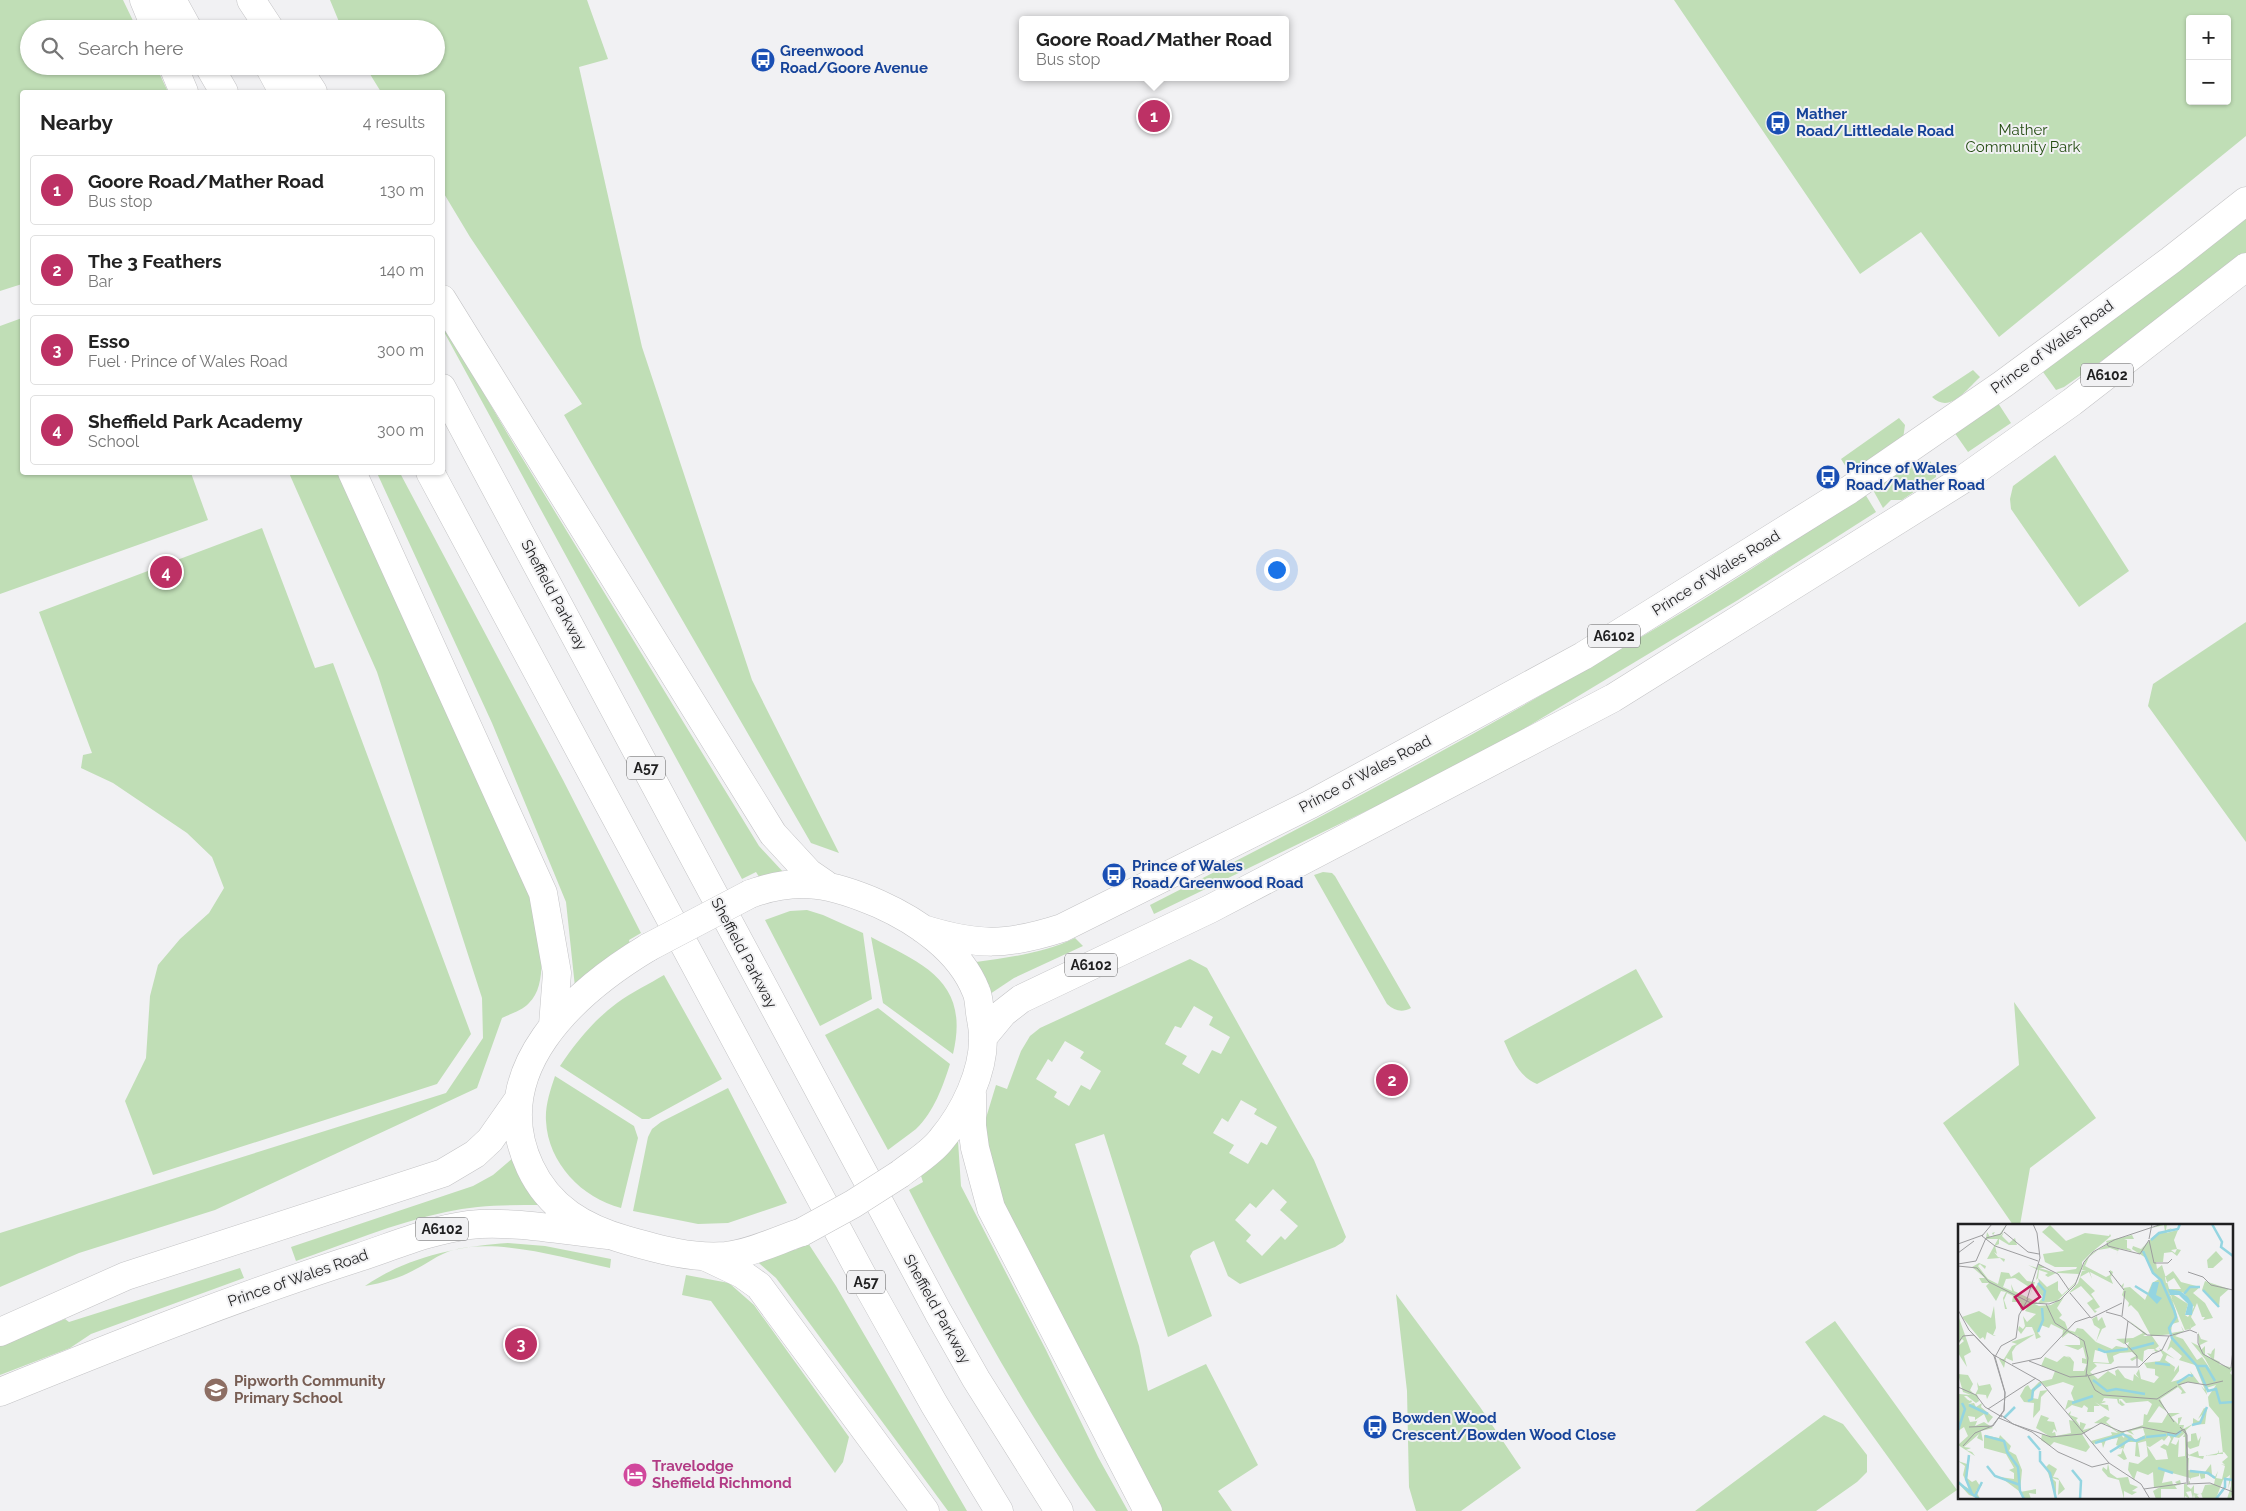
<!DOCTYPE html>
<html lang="en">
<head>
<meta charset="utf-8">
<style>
  :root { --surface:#fff; --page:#f6f6f6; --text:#222; --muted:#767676; --line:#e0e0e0; --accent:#bd3165 }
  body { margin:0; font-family:Raleway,sans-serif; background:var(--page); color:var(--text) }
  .controls { position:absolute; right:15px; top:15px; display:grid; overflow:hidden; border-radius:5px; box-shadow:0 1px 4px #0004 }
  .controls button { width:45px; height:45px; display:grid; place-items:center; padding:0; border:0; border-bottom:1px solid var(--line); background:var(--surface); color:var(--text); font:25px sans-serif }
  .you { position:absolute; left:1276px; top:569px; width:18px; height:18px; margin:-12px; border:4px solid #fff; border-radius:50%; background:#1a73e8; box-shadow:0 0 0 8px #1a73e833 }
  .badge { display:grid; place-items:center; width:32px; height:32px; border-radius:50%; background:var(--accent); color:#fff; font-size:16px; font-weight:700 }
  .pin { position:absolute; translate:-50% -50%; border:2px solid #fff; box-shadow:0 1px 5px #0006 }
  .popup { position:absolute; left:1019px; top:16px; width:270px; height:65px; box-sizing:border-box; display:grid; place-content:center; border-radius:5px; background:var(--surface); filter:drop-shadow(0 1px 4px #0005); font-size:16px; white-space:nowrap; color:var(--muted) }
  .popup b { font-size:19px; color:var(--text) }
  .popup::after { content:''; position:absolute; left:50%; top:100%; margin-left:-10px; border:10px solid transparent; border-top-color:var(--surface) }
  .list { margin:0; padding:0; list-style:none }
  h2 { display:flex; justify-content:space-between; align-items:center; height:65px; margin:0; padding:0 20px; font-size:21px }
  h2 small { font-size:16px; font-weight:400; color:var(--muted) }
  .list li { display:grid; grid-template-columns:32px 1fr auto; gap:15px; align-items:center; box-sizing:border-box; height:70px; margin:0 10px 10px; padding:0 10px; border:1px solid var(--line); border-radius:5px }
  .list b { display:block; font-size:19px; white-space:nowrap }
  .list p { margin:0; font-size:16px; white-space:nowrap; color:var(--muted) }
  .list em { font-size:16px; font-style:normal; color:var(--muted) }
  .icon { flex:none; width:28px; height:28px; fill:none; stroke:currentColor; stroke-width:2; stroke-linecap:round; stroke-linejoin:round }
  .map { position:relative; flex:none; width:2246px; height:1511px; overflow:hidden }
  .search { position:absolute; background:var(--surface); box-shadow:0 1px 4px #0004; left:20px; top:20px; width:425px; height:55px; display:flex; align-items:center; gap:12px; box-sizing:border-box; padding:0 18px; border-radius:28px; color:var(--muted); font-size:19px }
  .panel { position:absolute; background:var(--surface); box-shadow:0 1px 4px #0004; left:20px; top:90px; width:425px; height:385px; border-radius:5px }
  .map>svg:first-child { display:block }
  .green { fill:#c0deb6; fill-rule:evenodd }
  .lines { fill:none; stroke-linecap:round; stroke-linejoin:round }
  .highway-casing { stroke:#c3c3c5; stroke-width:29 }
  .highway { stroke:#fff; stroke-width:28 }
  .highway-bridge-casing { stroke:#c3c3c5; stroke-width:29; stroke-linecap:butt }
  .highway-bridge { stroke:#fff; stroke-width:28 }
  .labels { text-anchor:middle; stroke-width:4; stroke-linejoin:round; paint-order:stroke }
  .shield { fill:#f1f1f3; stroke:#5e5e5f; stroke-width:1 }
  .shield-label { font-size:14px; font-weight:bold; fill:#1f1f20 }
  .transit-label { font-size:15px; font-weight:bold; fill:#164399; stroke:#f1f1f3; text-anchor:start }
  .park-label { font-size:15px; fill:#264e14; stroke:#f1f1f3 }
  .street-label { font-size:15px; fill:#1f1f20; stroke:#f1f1f3 }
  .education-label { font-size:15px; font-weight:bold; fill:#785e54; stroke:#f1f1f3; text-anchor:start }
  .hotel-label { font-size:15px; font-weight:bold; fill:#b23c85; stroke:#f1f1f3; text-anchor:start }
  .inset-river { fill:none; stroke:#94d5e1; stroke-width:2.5 }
  .inset-road { fill:none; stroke:#9d9d9f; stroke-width:1 }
  .view { fill:#c2185b; fill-opacity:0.15; stroke:#c2185b; stroke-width:2.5 }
  .inset-edge { fill:none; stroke:#1f1f20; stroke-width:2.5 }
</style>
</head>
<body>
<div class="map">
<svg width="2246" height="1511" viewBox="0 0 2246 1511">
  <rect width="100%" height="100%" fill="#f1f1f3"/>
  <path class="green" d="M0,0H123L137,29H29V66H156L168,92H22V284L0,291Z
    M330,0H587L608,59L579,67L642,347L752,680L839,853L811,843L564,415L582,404L470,237L443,192L442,92H381L365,66H436V29H342Z
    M1674,0H2246V136L1999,337L1921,232L1860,274ZM2190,19H2227V101H2190Z
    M2246,219V253L2133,339L2064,387L2056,390L2043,372Z
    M22,318V472L191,473L208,520L0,594V326Z
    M442,322L513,443L759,846L785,874L761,880L756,872L742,879L443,330Z
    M1973,370L1980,377C1966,390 1950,414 1932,397Z
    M1998,403L2011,423L1968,452L1954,432Z
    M1899,418L1905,425L1903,439L1872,460L1856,465L1848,470L1841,459Z
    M2055,455L2129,571L2079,607L2011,509L2010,499L2013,486Z
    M1930,461L1936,470V477L1902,500H1891L1883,508L1873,490L1912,464Z
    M289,473H341L535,902C538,929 551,982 529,1003C523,1010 510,1014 502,1018L477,1088L215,1210L79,1253L0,1287V1233L446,1093L483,1038L482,998L377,672Z
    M377,473H400L563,780L641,933L629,940L630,944L575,987L566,902L492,723Z
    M1865,494L1876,512L1738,600L1502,742L1422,784L1154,914L1150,905C1324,817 1496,724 1663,624C1732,583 1798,538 1865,494Z
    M262,528L315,668L333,663L471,1034L437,1084L153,1175L125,1101L146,1058L150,996L158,965L180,939L209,913L224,888L212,857L187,833L113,783L81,768L83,755L92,753L39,612Z
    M2246,622V842L2148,706L2153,684Z
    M1323,872L1332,873L1335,876L1411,1008C1402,1013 1395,1011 1387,1004L1314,875Z
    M807,910L823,915L863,933L872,999L820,1026L765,920L790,911Z
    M871,937C925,965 970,982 953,1054L883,1003Z
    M1075,938L1083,946L1014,978L990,994L976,962C1011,957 1044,953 1075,938Z
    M1190,959L1207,968L1314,1160L1346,1237L1343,1242L1335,1247L1240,1284L1228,1276L1214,1241L1193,1251L1190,1256L1212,1316L1168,1337L1104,1134L1075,1144L1139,1346L1148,1391L1206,1364L1258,1465L1218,1491L1232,1511H1162L1010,1226L982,1131L996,1085L1007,1089L1021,1051L1030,1036L1040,1028ZM1194,1006L1213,1017L1209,1025L1230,1037L1221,1054L1212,1050L1199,1074L1182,1064L1187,1056L1165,1044L1175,1026L1181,1028ZM1065,1041L1084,1052L1080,1058L1101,1071L1090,1090L1081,1085L1069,1106L1054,1097L1057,1092L1036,1079L1048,1059L1052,1062ZM1241,1100L1257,1109L1254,1114L1277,1127L1267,1145L1261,1142L1248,1164L1229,1153L1234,1145L1213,1133L1222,1118L1228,1122ZM1273,1189L1287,1202L1280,1210L1298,1226L1285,1240L1281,1236L1262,1256L1246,1241L1251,1235L1235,1220L1250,1203L1256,1208Z
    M1636,969L1663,1017L1537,1084C1518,1076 1512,1058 1504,1041Z
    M664,975L722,1079L649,1119H642L560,1066C576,1042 594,1020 617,1003C632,992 649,984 664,975Z
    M2014,1002L2096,1118L2030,1168L2020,1225H2013L1943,1123L2019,1065Z
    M878,1008L950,1064C943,1086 934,1112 916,1129C907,1136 897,1143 888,1150L825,1035Z
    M555,1076L634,1126L638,1138L621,1208C582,1198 548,1163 546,1121C545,1106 550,1091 555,1076Z
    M728,1088L787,1203L728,1223L698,1224L633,1211L648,1137L652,1129L661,1122Z
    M955,1141H958L961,1186L1046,1350L1098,1457L1128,1511H1096C1025,1412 964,1299 909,1190L923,1182L921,1176L923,1173Z
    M514,1157L541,1205C509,1205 477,1205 446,1212C394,1223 345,1244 296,1261L291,1247L473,1186L493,1175Z
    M508,1243L545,1246L611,1259L610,1268C564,1258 496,1237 450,1251C438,1255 428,1263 416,1269C400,1278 383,1283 365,1286C407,1257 459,1246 508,1243Z
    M793,1243L795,1250L808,1243L836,1286L967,1511H948L788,1294L776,1278L753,1258Z
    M240,1268L244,1278L91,1334L70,1348L0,1375V1346L65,1319L69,1322Z
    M686,1275L729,1283L754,1305L849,1437L843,1462L835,1473L711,1301L682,1295Z
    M1396,1294L1480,1407L1521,1468L1461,1511H1416L1409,1487L1407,1391Z
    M1835,1321L1957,1490L1927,1511L1805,1342Z
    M1824,1415L1843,1424L1867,1455V1472L1857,1482L1816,1511H1695Z"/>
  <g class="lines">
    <defs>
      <path id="highway" d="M144,0L156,29
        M172,0L188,29
        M251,0L270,29
        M173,66L184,92
        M209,66L224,92
        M269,66L283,92
        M296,66L313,92
        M442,299L773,834L809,873L825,884
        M442,388L938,1312L976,1379L1059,1511
        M352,472L543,893L557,973L553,1025
        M430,472L869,1288L934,1404L999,1511
        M750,894C799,876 833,884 879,904C917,921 960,950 976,991C979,997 979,1006 980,1013C981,1020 983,1028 983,1036C984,1072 964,1113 941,1140C931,1153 914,1163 900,1174
        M923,929C978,946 1006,946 1062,928L1311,804L1583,656L1849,490L2003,384L2171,260L2246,201
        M649,947C574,992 485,1071 530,1167C549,1208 584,1228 626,1240C657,1249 693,1259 726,1256C752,1253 778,1240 802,1232
        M984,1036L1003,1013L1021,999L1210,909L1613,698L1965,478L2072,402L2246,267
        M972,1094V1126L975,1148L991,1208L1148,1511
        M706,1257L742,1274L759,1286L925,1511
        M0,1332L126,1276L443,1173L475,1154L490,1140L518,1100
        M0,1392C119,1344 238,1296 360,1257C396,1245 431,1230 469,1225C510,1220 566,1231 608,1235"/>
    </defs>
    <use href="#highway" class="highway-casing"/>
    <use href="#highway" class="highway"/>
    <defs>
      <path id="highway-bridge" d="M649,947L750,894
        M802,1232L853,1204L900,1174"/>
    </defs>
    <use href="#highway-bridge" class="highway-bridge-casing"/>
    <use href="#highway-bridge" class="highway-bridge"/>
  </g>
  <defs>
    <symbol id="bus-disc" viewBox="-11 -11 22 22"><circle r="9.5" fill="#1a4fb4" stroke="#f1f1f3"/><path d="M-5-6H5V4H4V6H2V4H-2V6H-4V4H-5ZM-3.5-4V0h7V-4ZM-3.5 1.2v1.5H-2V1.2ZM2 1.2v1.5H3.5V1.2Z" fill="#fff"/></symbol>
    <symbol id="school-disc" viewBox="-11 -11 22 22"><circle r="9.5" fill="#8d6e63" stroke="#f1f1f3"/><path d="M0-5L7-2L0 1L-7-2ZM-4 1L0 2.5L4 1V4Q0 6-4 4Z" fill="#fff"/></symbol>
    <symbol id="hotel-disc" viewBox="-11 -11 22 22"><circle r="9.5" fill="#d1479c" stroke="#f1f1f3"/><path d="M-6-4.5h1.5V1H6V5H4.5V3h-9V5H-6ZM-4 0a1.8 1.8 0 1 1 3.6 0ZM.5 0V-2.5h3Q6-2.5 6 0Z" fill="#fff"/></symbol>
  </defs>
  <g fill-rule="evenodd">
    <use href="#bus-disc" x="749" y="46" width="28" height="28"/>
    <use href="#bus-disc" x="1764" y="109" width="28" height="28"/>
    <use href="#bus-disc" x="1814" y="463" width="28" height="28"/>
    <use href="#bus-disc" x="1100" y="861" width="28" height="28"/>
    <use href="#school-disc" x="202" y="1376" width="28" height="28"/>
    <use href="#bus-disc" x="1361" y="1413" width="28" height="28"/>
    <use href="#hotel-disc" x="621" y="1461" width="28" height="28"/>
  </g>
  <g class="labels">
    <g class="shield">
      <rect x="2081" y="363.5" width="52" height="23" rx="4"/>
      <rect x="1588" y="624.5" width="52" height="23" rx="4"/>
      <rect x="627" y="756.5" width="38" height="23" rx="4"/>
      <rect x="1065" y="953.5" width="52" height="23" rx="4"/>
      <rect x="416" y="1217.5" width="52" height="23" rx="4"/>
      <rect x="847" y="1270.5" width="38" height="23" rx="4"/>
    </g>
    <g class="shield-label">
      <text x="2107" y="380">A6102</text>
      <text x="1614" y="641">A6102</text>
      <text x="646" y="773">A57</text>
      <text x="1091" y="970">A6102</text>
      <text x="442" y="1234">A6102</text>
      <text x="866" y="1287">A57</text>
    </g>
    <g class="transit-label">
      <text x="780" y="56">Greenwood<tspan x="780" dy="17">Road/Goore Avenue</tspan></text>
      <text x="1796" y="119">Mather<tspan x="1796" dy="17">Road/Littledale Road</tspan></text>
      <text x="1846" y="473">Prince of Wales<tspan x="1846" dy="17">Road/Mather Road</tspan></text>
      <text x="1132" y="871">Prince of Wales<tspan x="1132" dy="17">Road/Greenwood Road</tspan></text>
      <text x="1392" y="1423">Bowden Wood<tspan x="1392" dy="17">Crescent/Bowden Wood Close</tspan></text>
    </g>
    <g class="park-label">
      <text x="2023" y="135">Mather<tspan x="2023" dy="17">Community Park</tspan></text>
    </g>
    <g class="street-label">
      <text transform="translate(2052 347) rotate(-36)" y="5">Prince of Wales Road</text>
      <text transform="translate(1716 573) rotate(-32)" y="5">Prince of Wales Road</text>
      <text transform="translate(554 595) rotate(62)" y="5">Sheffield Parkway</text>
      <text transform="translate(1365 774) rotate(-28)" y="5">Prince of Wales Road</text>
      <text transform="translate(744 953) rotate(62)" y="5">Sheffield Parkway</text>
      <text transform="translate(298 1278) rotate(-19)" y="5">Prince of Wales Road</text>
      <text transform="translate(937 1309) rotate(61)" y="5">Sheffield Parkway</text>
    </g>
    <g class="education-label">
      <text x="234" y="1386">Pipworth Community<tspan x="234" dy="17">Primary School</tspan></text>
    </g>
    <g class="hotel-label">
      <text x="652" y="1471">Travelodge<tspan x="652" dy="17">Sheffield Richmond</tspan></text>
    </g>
  </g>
  <g transform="translate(1958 1224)">
    <rect width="275" height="275" fill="#f1f1f3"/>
    <path d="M203,0H209L208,6L214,4L208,9L220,6L216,16L219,25L213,26L217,29L219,25L223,26L219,32L214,28L206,29L205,38H198L199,45L204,41L221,98L214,100L213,109L225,107L223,102L226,107L217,112L225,115L239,136L244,133L253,146L247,135L233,118L241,122L240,108L243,115L250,117L242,121L243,126L247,122V131L254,135L249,129L253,130L254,127L257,124L256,135L262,138L261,140L275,144L272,149L275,152V268L272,275H269L273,262V255L270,265L272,251L265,256L259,272L267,265L259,275H245L243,269L239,271L242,275H237L236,270L235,275L233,267L228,268L232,275L227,272L226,275V260H232V254L207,247L204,259L214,257L215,261H220L217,258L222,256L223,260L217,262L219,265H203V274L198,275L195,267L202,263L196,264L195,248L190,251L179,247L176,256L170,246L171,238L180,240L190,232L188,217L180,219L182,233L177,232L178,218H168L165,226L169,235L166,236L159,231L163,230L165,224L160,225L163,223L158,221L160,214L148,216L145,224L144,219L139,217L136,220L138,223L133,217L154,211L153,208L160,209L148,200L136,199L147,192L152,194L148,198L159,207H168L185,201L186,190L189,191L194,180L190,177L168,179L164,175H161L162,180V176L167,181L164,182L160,179L159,175L146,174L144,178L146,177L148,178L142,180L150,181L151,187L137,178L142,182H136V188H129L130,184L126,181L124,184L114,181L107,186L110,176L116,177L113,169L116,162L105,158L88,163L84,159L74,170V174L80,175L82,167L90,166L83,173L82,186L75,194L76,179L66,178L62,172L67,163L70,161L73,166L81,158L94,155L97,147L83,142L87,133L99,138L106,132L112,134L108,132L112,133L116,138L115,147H126L129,140L124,139V134L128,135L125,123L120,126L106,121H122V117L120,112L110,109L104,114L105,106L93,100L91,104L83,101L80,109L83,113L78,115L77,110L58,122L54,128L55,137L48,134L46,144L41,135H46L54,122L59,120L53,118L77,110L74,103H68L63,110L60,106L61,102L65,105L67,102L65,92L69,98L78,90L67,87L72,79L62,86L63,78H54L55,72L49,69L46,76L49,85H47L45,74L48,68L43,67L38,77L28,62L31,59H24L21,54H27L14,43L21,39L28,42L27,45L22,40L20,42L30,55L40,60L43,48L51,49L53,53L61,48L69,57L77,58L71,74L80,79L85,73L77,64L81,58L80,54L78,56L80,46L70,41L79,44L81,40L87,44H81L98,49L90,53L87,51L90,49L81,46L80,54L89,63L100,57V66L104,71L118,58L121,50L100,49L98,48L118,45L119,43H97L87,38L85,30L106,27L84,8L92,1L108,17L127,9L151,12L152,10L153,12L132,30L124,38V43L120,55L118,59L99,77L77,80L44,65L81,82L93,81L106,73L99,84L104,91L101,94L107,98L110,106L117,108L119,104L125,105L138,118L142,105L136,101L134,95L139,92L140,97L144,93L148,103L144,105L138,118L154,125L158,122L169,124L171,118L166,120L158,115L175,114L185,109L170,96L189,110L185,112H193L180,88L173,81L170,83L171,79L164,71L166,65L158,57L152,52L155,60L132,48L134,55L131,48L122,53L137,67L133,70L142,83L136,86L139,87L137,89L129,79L135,75L123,62L110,70L120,59L124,47H128L124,46L125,42L128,35L133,30L153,18L149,19L148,17L174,11L176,15H166L169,16V24L172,25L174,27L154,23L161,25L158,32L160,27L152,24L140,26L131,33L127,42L148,53L152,51V46L155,48L153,53L158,57L163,62L166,59L165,64L172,63L187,76L194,59L201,55L194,49L188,34L174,25L175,22L183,25L197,11L207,8L206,1L194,4ZM57,54L74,65L71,74L56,67L53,60L54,67L45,63L48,55ZM215,110L209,127L213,123L224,132L221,136L237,141L247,166L243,162L249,171L248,164L258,161L250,173L251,182L261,194L265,230H260L261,228V226L259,231L241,232L240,227L231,231L228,227V221L232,225L241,222L243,212L240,217L238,209L233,210V217L229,218L228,206L234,201L247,200L249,185L246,184L240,195L244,191V196L240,197L235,194V200L225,205L226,201H221L224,193L220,194V200L213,193L222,189H210L204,199L190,198L201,182L208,187L202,175L220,163L224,167L223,170L228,169L222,161L229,158L242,160L232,147L234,152L213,158L221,147V141L216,148L217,143L207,136L209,131L217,135L201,124L205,131L202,137L186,139L189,144L197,145V151L201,153L196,159L183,155L181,145L178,150L181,154L176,150L175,157L167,154L160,145L157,147L158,152L150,147L140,155L132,148L139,142L136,139L153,140L156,137L155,132L162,129L174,128L178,132L172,135L174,137L179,134L185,138L186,127L190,125H197L193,128L196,126L198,128L201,127L197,125L201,122L194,112ZM137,126L141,127L140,131L141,127L148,128L151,139L135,138ZM185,204L187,211L177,216L173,211L167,210L166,214L163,211L168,207L176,211L173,207ZM227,209L225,213H227V232L220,233L221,215L218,221L213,219L216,213L221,214ZM211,211L213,215L210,222L206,220L202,223L208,226L210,235L198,236L189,222L192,223L204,215L206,217ZM266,228L270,233L264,238L267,241L263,240L267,242L264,255L258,254L260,247L257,253L254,251L253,240L247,248L230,246L231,234H234H230L229,231L245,235L246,232ZM241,248L243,255L247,254V249L257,255L256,260L247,261L244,269L240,270L236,269V261L233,265L229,262L233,254L241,252ZM48,1L42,12L46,8L44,12L51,19L57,14L59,21H51L41,15V20L37,22L39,30L36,28L40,33L47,35L46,38L42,34L29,35L40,15H28L29,8L32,13L36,12L35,11L34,9L37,8L35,11H41ZM258,27L265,35L255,44H250L249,36ZM215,47L223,58L242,63L235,69L247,79L255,94L245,96L247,93H244L239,79L233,93L238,101L233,104L232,99L233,105L227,106L211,68L230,80L227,91L230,93L236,83L226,69L210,65H223L216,54L208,59L207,53ZM247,57L271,65L262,73L261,83L244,66ZM36,82L38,104L35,111L38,112H36L29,108L27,116L25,113L22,115L4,93L21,87L33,94ZM1,94L13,128L6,132L9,143L0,129V122L6,117L4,115L0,121ZM0,150L10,151L15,160L12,166L17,171L20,165L19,158L21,162L32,160L34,165L29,175L28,171L19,170L21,177L18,179L9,172H6L10,176L5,173L12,177L13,176L14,178L10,180L16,179L18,183L24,179L23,183L35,193L30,199L26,190L17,196V193L10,192L12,198L19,197L20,195L17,202L26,198L35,204L23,207L25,217L19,214L21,210L6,223L13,224L8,226L14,228L17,232L0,221L10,212L6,203L0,207L1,170L13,171L5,168ZM113,187L112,191L120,194L118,196L122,202V198L128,200L125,206L136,203L124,210L132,223L128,228L96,218L92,222L83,216L84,210L91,212L78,204L83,191L91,194L89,197L96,198L99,208L96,205L94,209L97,208L98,212L113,209L111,196L116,197L110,190ZM26,211L41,214L42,211L53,222L51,227L58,231L64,246L62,268L78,265V270L71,269L73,275H65L61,267L42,253L56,255V249L51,246L56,244L48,230L26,224ZM12,231L9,254L14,258L18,256L22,262L24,258V261L18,267L22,275L11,271L0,259L12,265L5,251L7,242L0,237L9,240ZM150,239L152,249L159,254L170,253L172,260L180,263L174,267L179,268L174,271L166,267V275L161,256L150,253L144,246L145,243L149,246ZM91,240L99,245L95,253L100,254L107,265L100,271L101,256L94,254L98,258V273L88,243Z" fill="#c0deb6" fill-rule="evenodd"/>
    <path d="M195,58H201L198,71L204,74L199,80L190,71ZM210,65L222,67L230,73L235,81L234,91H227L230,80L221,71H212Z" fill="#94d5e1"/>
    <path class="inset-river" d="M254,0L264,18L263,23L275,32M193,16L201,9L220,5L222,0M185,27L195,49L203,56L216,86L218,93L211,104L214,114L239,142L250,167L258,165L262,179L275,178M80,59L87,67L85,77M177,62L190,70M245,66L261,83M226,70L232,63H242M80,108L85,96L84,84M140,125L147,128L170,125M173,125L196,119M197,139L212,141M239,142H248L257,157M135,156L149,167L158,165L187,170M219,159L231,151L235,152M70,177L74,175L75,166L83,160M114,179L135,172M11,181L30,190M46,194L57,183M234,201L242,199L249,183M0,206L7,185L4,179M209,210L217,212L223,207M27,212L46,217L49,228L60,243L62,267L66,275M70,212L82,226M188,213L208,211M137,219L165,210L173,215M82,227V237L92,249L98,275M152,228L173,215L178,217L187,213M11,231L8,255L14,270L21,275M29,242L37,252L62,261M200,244L215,249M114,246L123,257L122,275M232,247L250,249L257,254M0,258L14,270M17,272L24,258M258,275L267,263V255L275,256"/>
    <path class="inset-road" d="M46,8L70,28L81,30M24,12L37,22L80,37M24,12L34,0M191,15L194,0M191,16L196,39H210L214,35M149,19L150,22L182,30L191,16M0,20L25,11M0,29L16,17M0,40L18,37L28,14L43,10L49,0M80,40L100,50L111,66M0,42L19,44L31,58L73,79L91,80L102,76L117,61L126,38L135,28L156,16L204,0M151,47L166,66M230,48L245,53L253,61L275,66M112,69L133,94L164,79M69,75L82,34L79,9L75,0M88,80L97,99L126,117L130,134L128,152M0,86L11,106L34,130L82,157L151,239L183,260L192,275M148,88L163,92L189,111L211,112L232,106L239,109M164,92L167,67M170,97L167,119L179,132V142M240,110V119L245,130L272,145M0,119L5,112L16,111L36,132L47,169L46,186L35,202L11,203M71,137L112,153L129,152M54,140L83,134L117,98L132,93M273,144L275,126M129,150L137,166L145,171L199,175M130,152L160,143H181L194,130L204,126L211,112M220,161L230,158L248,161L265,157M0,163L18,171L27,183L44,193M199,175L219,162M201,176L216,198M30,185L78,154M43,191L55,200L93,213L124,210L143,199L164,208L183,203L218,210L226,205L229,211L230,259M41,194L74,208L100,228L134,243L151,239M222,203L228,210L229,234M5,222L17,209L34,202L46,187L47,168L37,133L43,122L58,114L61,91L70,75M229,232V260M229,260L252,259L275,268M186,265L228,259"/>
    <path class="view" d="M74,61L82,73L65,85L57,73Z"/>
    <rect width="275" height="275" class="inset-edge"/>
  </g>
</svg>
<div class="controls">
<button>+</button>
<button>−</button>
</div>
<div class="you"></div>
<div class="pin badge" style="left:1154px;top:116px">1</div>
<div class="popup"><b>Goore Road/Mather Road</b>Bus stop</div>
<div class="pin badge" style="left:1392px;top:1080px">2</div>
<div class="pin badge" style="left:521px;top:1344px">3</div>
<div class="pin badge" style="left:166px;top:572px">4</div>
<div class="search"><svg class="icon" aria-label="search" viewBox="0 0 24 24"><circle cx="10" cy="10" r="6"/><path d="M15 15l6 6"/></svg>Search here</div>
<section class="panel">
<h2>Nearby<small>4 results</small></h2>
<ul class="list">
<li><span class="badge">1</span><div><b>Goore Road/Mather Road</b><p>Bus stop</p></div><em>130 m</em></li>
<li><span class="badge">2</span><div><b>The 3 Feathers</b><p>Bar</p></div><em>140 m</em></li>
<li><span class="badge">3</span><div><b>Esso</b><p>Fuel · Prince of Wales Road</p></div><em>300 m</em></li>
<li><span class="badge">4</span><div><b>Sheffield Park Academy</b><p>School</p></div><em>300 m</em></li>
</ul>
</section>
</div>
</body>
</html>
